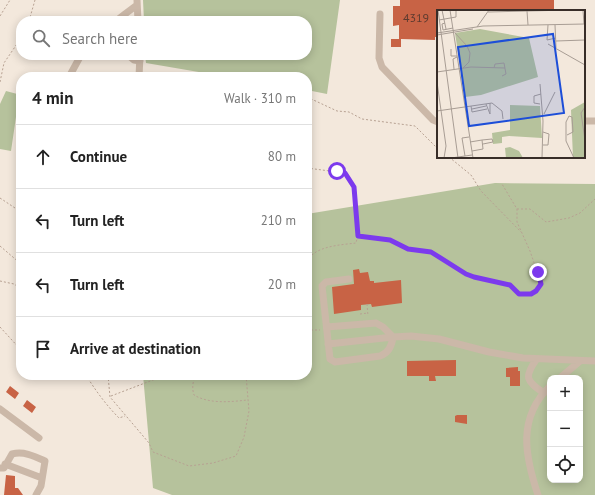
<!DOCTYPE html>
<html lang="en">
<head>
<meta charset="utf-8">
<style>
  :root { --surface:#fff; --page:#f2f2f2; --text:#222; --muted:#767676; --line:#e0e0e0 }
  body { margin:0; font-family:"PT Sans",sans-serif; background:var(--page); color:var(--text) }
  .controls { position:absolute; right:12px; bottom:12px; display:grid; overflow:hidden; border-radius:8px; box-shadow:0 2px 10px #0003 }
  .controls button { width:36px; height:36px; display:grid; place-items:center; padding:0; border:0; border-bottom:1px solid var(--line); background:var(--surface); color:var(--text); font:20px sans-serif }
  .stop { position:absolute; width:12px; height:12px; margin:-9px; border:3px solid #7c3aed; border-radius:50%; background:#fff }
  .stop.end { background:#7c3aed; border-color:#fff; box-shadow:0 1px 4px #0008 }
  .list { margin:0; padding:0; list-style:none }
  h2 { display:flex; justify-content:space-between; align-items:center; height:52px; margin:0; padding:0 16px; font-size:17px }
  h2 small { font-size:13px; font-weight:400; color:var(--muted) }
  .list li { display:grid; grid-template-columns:26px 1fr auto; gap:12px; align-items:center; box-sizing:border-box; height:64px; padding:0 16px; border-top:1px solid var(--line) }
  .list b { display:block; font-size:15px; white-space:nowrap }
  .list em { font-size:13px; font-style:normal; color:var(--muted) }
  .icon { flex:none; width:22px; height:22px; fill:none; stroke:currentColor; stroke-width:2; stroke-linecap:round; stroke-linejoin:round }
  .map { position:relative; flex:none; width:595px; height:495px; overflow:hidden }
  .search { position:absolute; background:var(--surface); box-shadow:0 2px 10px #0003; left:16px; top:16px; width:296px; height:44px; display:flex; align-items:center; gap:10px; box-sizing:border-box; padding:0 14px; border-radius:16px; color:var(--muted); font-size:15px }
  .panel { position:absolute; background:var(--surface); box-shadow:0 2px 10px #0003; left:16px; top:72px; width:296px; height:308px; border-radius:16px }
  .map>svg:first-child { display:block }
  .green { fill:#b6c29c; fill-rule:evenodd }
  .building { fill:#c86345 }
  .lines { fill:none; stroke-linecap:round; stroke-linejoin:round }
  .path { stroke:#b7a192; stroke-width:1; stroke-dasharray:2 2; stroke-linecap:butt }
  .minor { stroke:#cbb8a8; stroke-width:7 }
  .route { stroke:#7c3aed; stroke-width:5 }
  .labels { text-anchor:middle; stroke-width:3.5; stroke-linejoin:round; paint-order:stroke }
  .number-label { font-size:12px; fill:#5c3a2f }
  .inset-road { fill:none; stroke:#a89d94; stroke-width:1 }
  .view { fill:#1d4ed8; fill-opacity:0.15; stroke:#1d4ed8; stroke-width:2 }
  .inset-edge { fill:none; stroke:#382d28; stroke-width:2 }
</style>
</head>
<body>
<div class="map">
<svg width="595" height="495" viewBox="0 0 595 495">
  <rect width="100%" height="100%" fill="#f3e8dc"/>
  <path class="green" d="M143,0H340L327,94L307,90V77H228L146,63L145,55H307V21H144Z
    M6,91L21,95V118L16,117L11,151L0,149V104Z
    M495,183L595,184V495H172L153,488L143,375H307V214ZM550,378H580V480H550Z"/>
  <path class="building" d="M400,0H554V11H438V37H435V40L401,39V47H391V39H399V25L393,26V6H400Z
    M359,269L360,273L368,272L370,281H374V283L401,280L402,303L372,307L371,304L361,305V310L334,314L332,287L354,284L353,270Z
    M456,360V376H435L436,381H429V376H407V361Z
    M518,367V371H520V386H510V377H506V368Z
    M10,386L19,393L15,399L6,392Z
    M27,400L36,407L32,413L23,406Z
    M457,415H467V424L455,422V416Z
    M6,475L15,476V488H18L23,495H4Z"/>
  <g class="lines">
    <path class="path" d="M0,16L10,0
      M29,21L35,0
      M0,82L4,63L21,38
      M307,97L337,111L349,112L362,119L415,126L438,149
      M449,157L471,175L481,191L521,232
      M307,168L345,173L354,187L358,234L356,243C340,245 315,246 307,261
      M0,198L21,212
      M517,209H530L546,222L569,218L580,213L595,199
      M357,236L390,240L408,249L431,251L458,270L475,277L510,285L519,293L531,294L536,291L541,283L530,251L517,222V209L502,184
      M0,246L21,264
      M0,281L14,284L21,289
      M367,304L368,316
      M360,314L368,313
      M0,327L21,350
      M307,330H320
      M86,375C95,390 107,406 119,418L125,416
      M108,375L110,397L149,443L153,452L189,466L213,463L236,456L244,437L249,411L246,375
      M197,375C192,380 192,389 194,395C209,404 230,402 247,400
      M111,396L166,375"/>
    <path class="minor" d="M137,0L138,21
      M380,14L379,58L382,67L433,120L438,122
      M116,21L125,14
      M125,21V14L137,5
      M128,55L134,60L140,61
      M69,77L81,55
      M139,77L140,55
      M584,121H595
      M327,327L376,323L383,327L393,337L411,336L439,339L489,352L523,358L595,361
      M328,344L393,337C392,345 389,353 380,356L335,362L330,359L322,286L326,282L349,279
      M536,360C524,377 526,381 544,393
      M560,378L580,361
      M0,409L39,438
      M5,464L42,478
      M0,468H4L12,454C24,451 34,456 45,461L41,486L36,495
      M538,495C525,456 517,418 550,386"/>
  </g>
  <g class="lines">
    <path class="route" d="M337,171L345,173L354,187L358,236L390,240L408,249L431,252L466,274L474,277L510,285L519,294H531L536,291L541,284L538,272"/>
  </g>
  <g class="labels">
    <g class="number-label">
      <text x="416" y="22">4319</text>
    </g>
  </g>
  <g transform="translate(437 10)">
    <rect width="148" height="148" fill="#f3e8dc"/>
    <path d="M43,19L92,28L101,67L44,85L28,87L18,23ZM148,92V148H136L134,100ZM73,95L103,96L105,128L72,126L65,127V133L56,134L55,123L73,120ZM73,137L82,141L86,148H69L68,138Z" fill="#b6c29c"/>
    <path class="inset-road" d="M1,0L21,148M5,0L9,19M13,0L36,148M146,0L147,14M90,1L91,15M51,2L132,0M2,10L19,7V0M8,13L5,14L6,20L16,18M111,15L110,30L119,28M118,15L119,38M40,17L52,0M0,23L46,16L148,14M18,23L30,36L33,43L32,52L26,58M0,25L36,19M119,31L148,30M111,34L148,55M14,39V46H20M57,58L58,54L67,53L69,64L65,66M17,59L16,49L20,47M0,62L34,57L68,58M0,72L9,136L7,148M103,74L106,111L105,148M49,94L53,104V93M103,94L97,93V86L104,84M34,96L35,102L50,99M148,97L144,103L148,130M35,99L49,96M0,101L55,93L65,101L66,109M107,104L118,82M130,125L136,122L135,107L132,106L129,112V131L137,148M45,130L55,129L56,132L46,134M33,132L45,130L46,139L35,141M106,135H111L112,124L106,122M28,146L25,128L32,127M14,148L35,145"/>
    <path class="view" d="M116,24L127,103L32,116L21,37Z"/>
    <rect width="148" height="148" class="inset-edge"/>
  </g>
</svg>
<div class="controls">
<button>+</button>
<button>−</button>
<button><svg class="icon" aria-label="locate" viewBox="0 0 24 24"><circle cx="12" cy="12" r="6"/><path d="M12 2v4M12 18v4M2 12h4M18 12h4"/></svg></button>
</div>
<div class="stop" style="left:337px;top:171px"></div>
<div class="stop end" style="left:538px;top:272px"></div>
<div class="search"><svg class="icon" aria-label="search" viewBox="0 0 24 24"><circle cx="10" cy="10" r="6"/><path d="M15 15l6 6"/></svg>Search here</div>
<section class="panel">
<h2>4 min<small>Walk · 310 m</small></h2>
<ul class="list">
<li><svg class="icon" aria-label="ahead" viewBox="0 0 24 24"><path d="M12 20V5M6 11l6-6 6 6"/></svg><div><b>Continue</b></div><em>80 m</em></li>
<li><svg class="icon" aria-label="left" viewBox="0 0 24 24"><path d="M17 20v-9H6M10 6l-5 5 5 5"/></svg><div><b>Turn left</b></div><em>210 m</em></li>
<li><svg class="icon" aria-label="left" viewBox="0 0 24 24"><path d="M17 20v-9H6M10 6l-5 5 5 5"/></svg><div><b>Turn left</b></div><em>20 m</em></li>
<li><svg class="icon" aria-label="arrive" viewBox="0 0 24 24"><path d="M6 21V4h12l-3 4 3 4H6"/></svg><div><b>Arrive at destination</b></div></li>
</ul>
</section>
</div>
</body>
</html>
